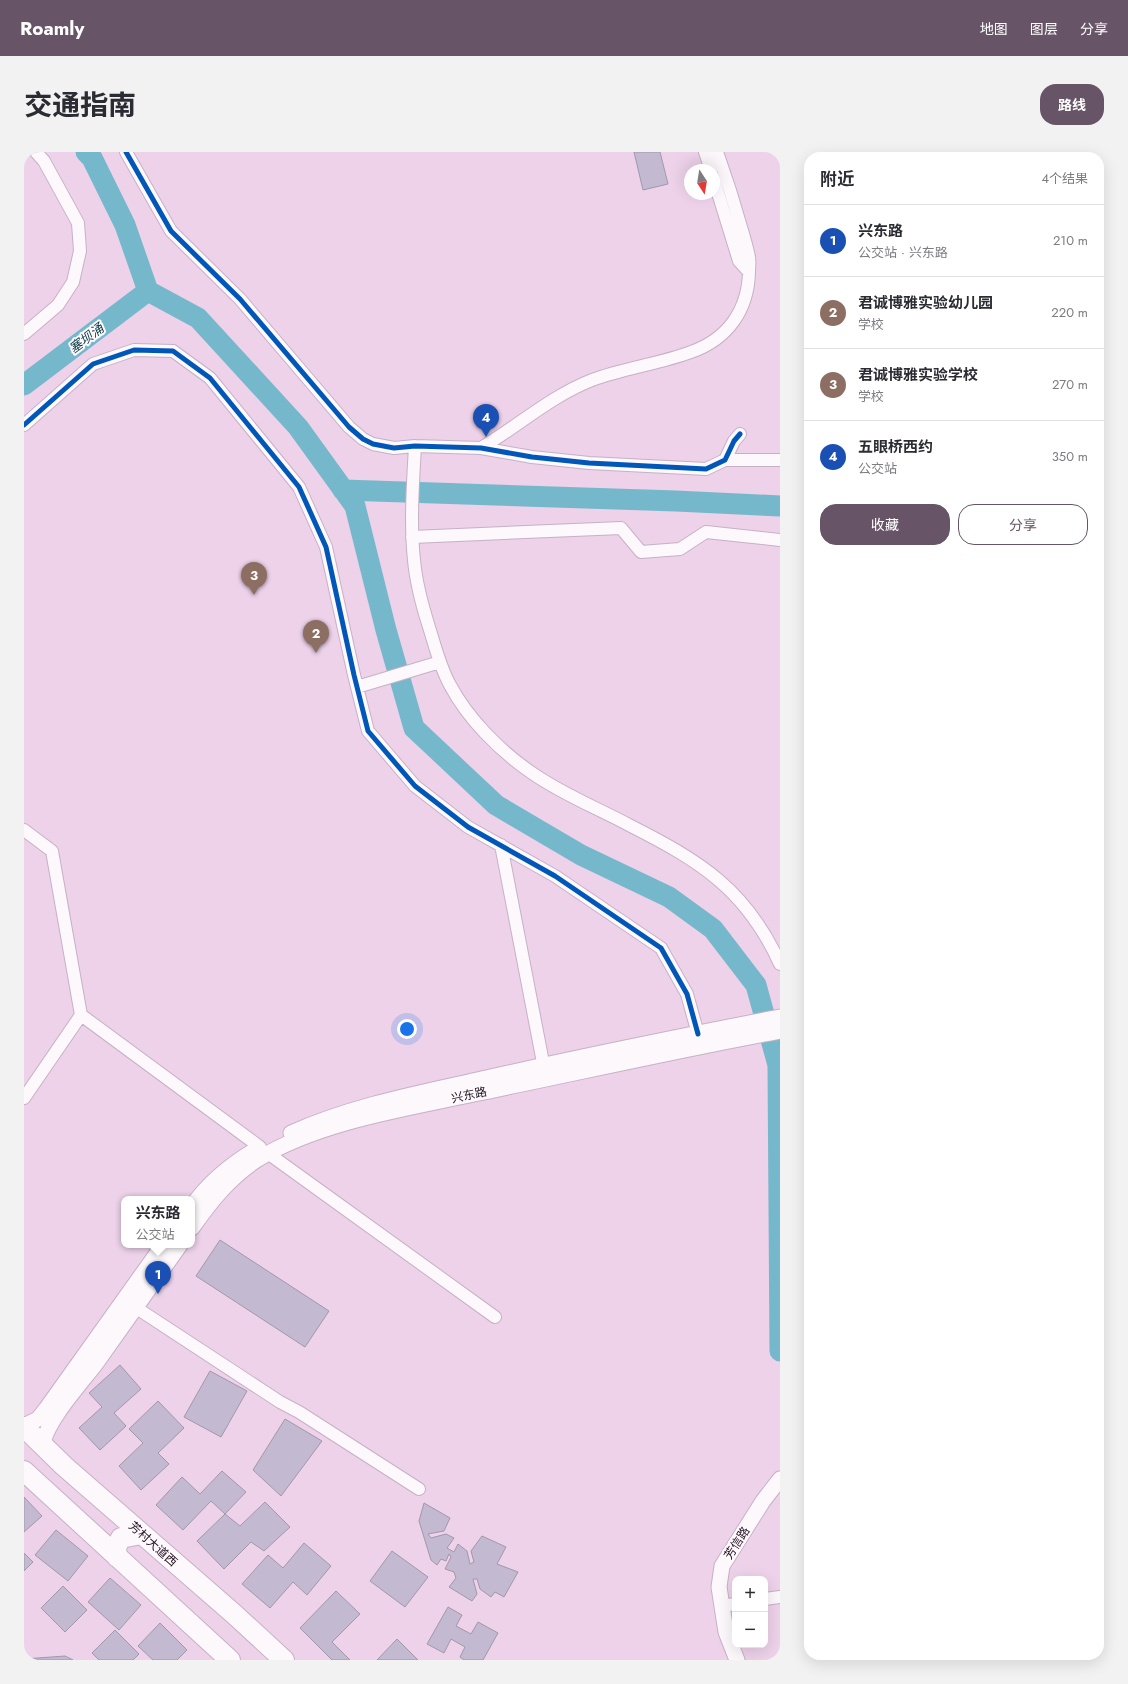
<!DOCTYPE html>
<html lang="zh">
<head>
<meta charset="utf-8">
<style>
  :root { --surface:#fff; --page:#f2f2f3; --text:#2b2b33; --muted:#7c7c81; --line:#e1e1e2; --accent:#685467 }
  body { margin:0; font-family:Jost,"Noto Sans SC",sans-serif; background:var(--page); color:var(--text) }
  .controls { position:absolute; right:12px; bottom:12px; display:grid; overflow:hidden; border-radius:8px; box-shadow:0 4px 16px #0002 }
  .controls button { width:36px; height:36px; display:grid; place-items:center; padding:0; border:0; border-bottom:1px solid var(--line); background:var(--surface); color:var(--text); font:20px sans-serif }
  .compass { position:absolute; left:660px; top:12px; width:36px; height:36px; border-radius:50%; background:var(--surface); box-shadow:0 4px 16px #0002; rotate:168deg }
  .you { position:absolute; left:383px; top:877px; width:14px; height:14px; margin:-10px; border:3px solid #fff; border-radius:50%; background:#1a73e8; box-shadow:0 0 0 6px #1a73e833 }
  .badge { display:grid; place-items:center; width:26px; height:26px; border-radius:50%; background:var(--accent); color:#fff; font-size:13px; font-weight:700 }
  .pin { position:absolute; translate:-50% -33px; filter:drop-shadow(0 1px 2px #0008) }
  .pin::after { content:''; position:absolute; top:21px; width:14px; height:12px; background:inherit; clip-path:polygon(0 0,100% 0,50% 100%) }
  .popup { position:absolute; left:97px; top:1044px; width:74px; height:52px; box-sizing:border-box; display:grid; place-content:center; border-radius:8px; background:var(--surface); filter:drop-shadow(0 1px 3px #0005); font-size:13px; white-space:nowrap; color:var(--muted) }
  .popup b { font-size:15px; color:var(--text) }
  .popup::after { content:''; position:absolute; left:50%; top:100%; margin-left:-8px; border:8px solid transparent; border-top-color:var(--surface) }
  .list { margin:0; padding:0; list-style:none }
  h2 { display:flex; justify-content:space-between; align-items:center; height:52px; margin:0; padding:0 16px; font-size:17px }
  h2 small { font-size:13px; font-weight:400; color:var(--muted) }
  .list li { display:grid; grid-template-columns:26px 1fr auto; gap:12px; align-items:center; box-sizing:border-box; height:72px; padding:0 16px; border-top:1px solid var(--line) }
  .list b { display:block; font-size:15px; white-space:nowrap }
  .list p { margin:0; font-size:13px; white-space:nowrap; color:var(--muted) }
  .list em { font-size:13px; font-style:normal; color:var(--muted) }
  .actions { display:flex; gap:8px; padding:12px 16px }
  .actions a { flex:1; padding:9px 0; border:1px solid var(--accent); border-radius:16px; text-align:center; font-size:14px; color:var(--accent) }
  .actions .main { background:var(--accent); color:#fff }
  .map { position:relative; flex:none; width:756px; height:1508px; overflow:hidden; border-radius:16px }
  header { display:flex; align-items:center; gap:24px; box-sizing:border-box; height:56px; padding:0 20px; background:var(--accent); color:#fff }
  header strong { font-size:19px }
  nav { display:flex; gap:22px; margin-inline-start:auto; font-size:14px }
  .intro { display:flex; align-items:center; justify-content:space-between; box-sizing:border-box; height:96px; padding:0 24px }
  h1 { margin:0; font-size:28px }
  .button { padding:10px 18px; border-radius:16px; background:var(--accent); color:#fff; font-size:14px; font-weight:700 }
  main { display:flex; gap:24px; padding:0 24px }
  aside { flex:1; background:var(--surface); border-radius:16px; box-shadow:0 4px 16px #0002 }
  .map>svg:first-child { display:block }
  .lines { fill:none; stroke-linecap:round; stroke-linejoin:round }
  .river { stroke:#76b8cb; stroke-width:21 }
  .building { fill:#c3bad1; stroke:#a197ab }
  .minor-casing { stroke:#c6b1c4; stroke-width:14 }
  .tertiary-casing { stroke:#c6b1c4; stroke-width:17 }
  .trunk-casing { stroke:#c6b1c4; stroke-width:22 }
  .minor { stroke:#fcf8fc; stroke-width:12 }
  .tertiary { stroke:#fcf8fc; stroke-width:15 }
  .trunk { stroke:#fcf8fc; stroke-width:20 }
  .cycleway-casing { stroke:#fef9fd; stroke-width:8 }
  .cycleway { stroke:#0057b8; stroke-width:5 }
  .labels { text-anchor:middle; stroke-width:4; stroke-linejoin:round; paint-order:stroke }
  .street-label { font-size:12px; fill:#211020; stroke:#fef9fd }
  .water-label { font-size:13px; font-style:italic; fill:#093b43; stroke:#fef9fd }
</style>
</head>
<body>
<header>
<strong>Roamly</strong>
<nav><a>地图</a><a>图层</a><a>分享</a></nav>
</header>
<div class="intro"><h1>交通指南</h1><a class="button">路线</a></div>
<main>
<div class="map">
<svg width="756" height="1508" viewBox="0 0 756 1508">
  <rect width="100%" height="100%" fill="#edd2ea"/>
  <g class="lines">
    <path class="river" d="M62,0L68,6L101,73L124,139L174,166L274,275L331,354L362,478L390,576L472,653L557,703L645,745L689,777L732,833L754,913L756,1199
      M0,233L124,139
      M319,338L652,349L756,354"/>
  </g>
  <path class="building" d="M610,0H636L644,32L619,38Z
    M196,1088L305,1159L281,1195L172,1124Z
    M96,1213L117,1237L90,1261L102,1274L76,1298L55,1276L78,1255L65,1241Z
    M186,1219L223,1239L197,1285L160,1265Z
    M134,1249L160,1276L134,1301L145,1312L117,1338L95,1314L119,1291L105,1277Z
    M261,1267L298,1289L257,1344L229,1318Z
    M198,1319L222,1340L201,1362L187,1349L159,1378L132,1353L158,1325L176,1342Z
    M0,1345L18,1364L0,1380Z
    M241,1350L266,1375L240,1399L227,1390L200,1417L173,1389L201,1362L216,1374Z
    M400,1351L426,1366L420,1379L404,1382L407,1386L422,1382L430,1386L423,1396L430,1400L434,1392L443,1399L446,1412L450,1410L447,1399L458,1384L482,1395L473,1412L494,1420L480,1445L471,1440L467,1445L456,1437L453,1427H449L453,1442L448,1449L425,1435L432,1426L430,1420L421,1417L427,1405L425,1402L422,1409L417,1407L413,1413L407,1408L395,1369Z
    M32,1378L64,1404L44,1429L11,1403Z
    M280,1391L307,1414L283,1443L269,1430L246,1456L218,1432L244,1403L259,1416Z
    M368,1399L404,1425L381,1455L346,1429Z
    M0,1401L9,1410L0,1419Z
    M86,1426L117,1453L95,1478L64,1450Z
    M39,1434L63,1458L41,1480L17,1456Z
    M312,1439L336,1462L308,1490L326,1508H308L276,1476Z
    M424,1455L438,1463L432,1474L447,1482L454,1470L474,1481L459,1508H440L436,1505L441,1495L427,1487L420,1501L403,1492Z
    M136,1471L163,1498L153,1508H129L114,1494Z
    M91,1478L115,1502L109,1508H75L68,1501Z
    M373,1487L394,1508H353Z
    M41,1504L49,1508H0V1507Z"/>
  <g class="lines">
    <defs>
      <path id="minor" d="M102,0L147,79L216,147L325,275L339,287L349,292L370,296L391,294L457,296L508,305L565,311L682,317L701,308L710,289L716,282
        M681,0L687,18
        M690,28L715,109L725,120
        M0,182L34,153L49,130L56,99L54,71L20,9L12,0
        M0,273L69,212L110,198L149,199L186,226L275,335L302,395L330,523L344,579L391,634L444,675L531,724L637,796L663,842L674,882
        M391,294C389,331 386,370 390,408C392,431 398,453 405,475C411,494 416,515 426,533C444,567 476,599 508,621C538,642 573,656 605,673C676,709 722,737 756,812
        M457,296C494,274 527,244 568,228C600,216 635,212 667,200C704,187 724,158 725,120C725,115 726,109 725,105C723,95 720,85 717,75C710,50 702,25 693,0
        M701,308H756
        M388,385L597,376L617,400L656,397L682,380L756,388
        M333,535L416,510
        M0,678L28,699L57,863L0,946
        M477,693L521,921
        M57,863L236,995
        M245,1002L471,1165
        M111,1155L256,1250L275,1260L395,1337
        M741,1447L756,1445
        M698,1454L711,1452"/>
      <path id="tertiary" d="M267,981C330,953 396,941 462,926C560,904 658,884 756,865
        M168,1054C185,1030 206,1013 231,998
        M168,1076C187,1049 206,1025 234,1007C295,970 380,957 450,942C552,921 654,898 756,879
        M0,1274L14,1267L22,1257L139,1093
        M19,1293C21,1270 59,1229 73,1210C101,1171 128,1132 156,1093
        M713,1508L702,1480L695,1435L698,1414L739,1349L756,1327"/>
      <path id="trunk" d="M0,1275L40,1314L210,1462L260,1508
        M0,1319L206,1508
        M93,1405L92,1395L97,1386L117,1382"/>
    </defs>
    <use href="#minor" class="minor-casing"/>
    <use href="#tertiary" class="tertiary-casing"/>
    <use href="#trunk" class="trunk-casing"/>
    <use href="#minor" class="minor"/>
    <use href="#tertiary" class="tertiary"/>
    <use href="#trunk" class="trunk"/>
    <defs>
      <path id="cycleway" d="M102,0L147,79L216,147L325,275L339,287L349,292L370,296L391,294L457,296L508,305L565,311L682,317L701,308L710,289L716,282
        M0,273L69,212L110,198L149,199L186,226L275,335L302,395L330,523L344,579L391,634L444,675L531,724L637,796L663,842L674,882"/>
    </defs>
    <use href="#cycleway" class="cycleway-casing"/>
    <use href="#cycleway" class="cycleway"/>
  </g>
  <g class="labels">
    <g class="street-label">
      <text transform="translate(445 943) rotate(-12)" y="4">兴东路</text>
      <text transform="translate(713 1391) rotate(-57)" y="4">芳信路</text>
      <text transform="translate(129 1392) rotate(42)" y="4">芳村大道西</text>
    </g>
    <g class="water-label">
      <text transform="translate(62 186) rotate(-37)" y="5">塞坝涌</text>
    </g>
  </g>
</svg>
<div class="controls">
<button>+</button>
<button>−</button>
</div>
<svg class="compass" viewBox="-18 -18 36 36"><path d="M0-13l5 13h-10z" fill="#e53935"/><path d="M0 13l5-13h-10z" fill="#7c7c81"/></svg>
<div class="you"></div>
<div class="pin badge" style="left:134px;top:1142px;background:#1a4fb4">1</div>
<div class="popup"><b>兴东路</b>公交站</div>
<div class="pin badge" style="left:292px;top:501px;background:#8d6e63">2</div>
<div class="pin badge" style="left:230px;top:443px;background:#8d6e63">3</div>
<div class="pin badge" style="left:462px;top:285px;background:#1a4fb4">4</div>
</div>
<aside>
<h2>附近<small>4个结果</small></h2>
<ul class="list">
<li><span class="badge" style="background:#1a4fb4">1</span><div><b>兴东路</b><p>公交站 · 兴东路</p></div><em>210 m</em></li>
<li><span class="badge" style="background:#8d6e63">2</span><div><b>君诚博雅实验幼儿园</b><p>学校</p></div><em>220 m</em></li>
<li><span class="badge" style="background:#8d6e63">3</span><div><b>君诚博雅实验学校</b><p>学校</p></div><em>270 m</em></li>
<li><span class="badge" style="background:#1a4fb4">4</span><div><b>五眼桥西约</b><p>公交站</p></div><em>350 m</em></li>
</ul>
<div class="actions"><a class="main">收藏</a><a>分享</a></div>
</aside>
</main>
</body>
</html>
